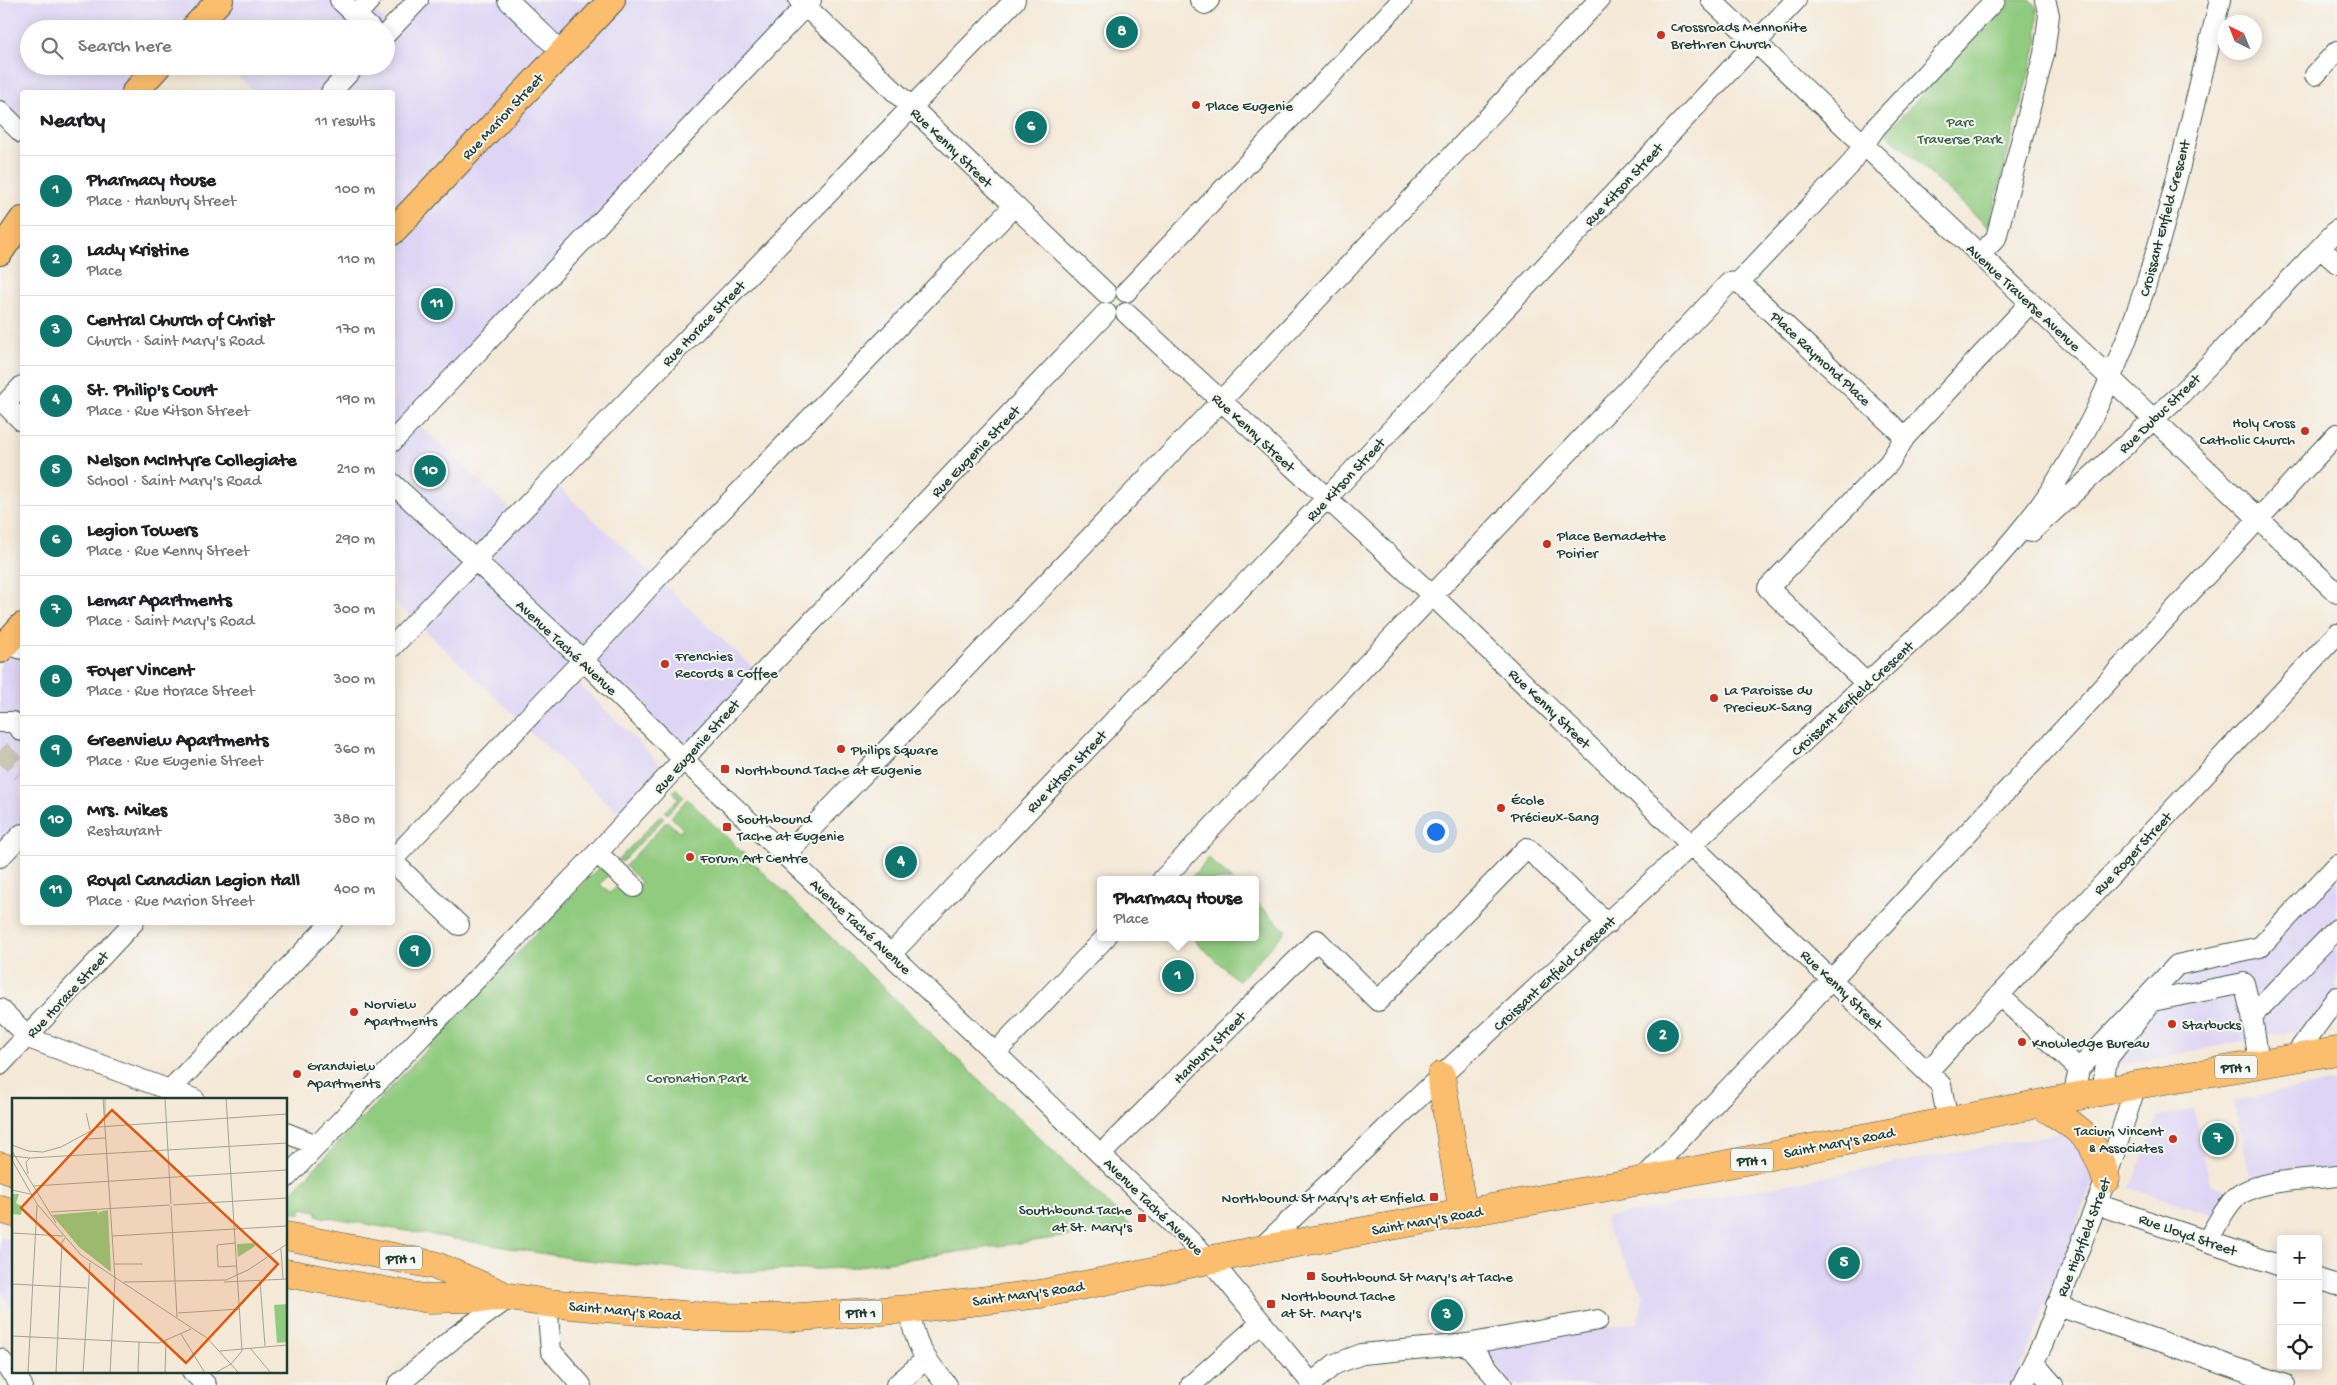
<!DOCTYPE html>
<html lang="en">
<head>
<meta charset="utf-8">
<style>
  :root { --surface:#fff; --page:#f6f6f6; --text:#202124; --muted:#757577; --line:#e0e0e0; --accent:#0f766e }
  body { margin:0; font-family:"Gochi Hand",sans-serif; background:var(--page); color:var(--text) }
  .controls { position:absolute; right:15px; bottom:15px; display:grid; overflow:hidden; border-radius:5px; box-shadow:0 2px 12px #0003 }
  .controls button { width:45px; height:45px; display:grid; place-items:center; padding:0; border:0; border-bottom:1px solid var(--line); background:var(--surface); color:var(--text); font:25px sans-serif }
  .compass { position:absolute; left:2217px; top:15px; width:45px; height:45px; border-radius:50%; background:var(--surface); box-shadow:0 2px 12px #0003; rotate:317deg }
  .you { position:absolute; left:1435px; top:831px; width:18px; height:18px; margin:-12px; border:4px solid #fff; border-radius:50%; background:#1a73e8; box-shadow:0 0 0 8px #1a73e833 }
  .badge { display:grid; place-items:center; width:32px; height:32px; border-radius:50%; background:var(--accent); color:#fff; font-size:16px; font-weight:700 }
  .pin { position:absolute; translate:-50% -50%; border:2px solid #fff; box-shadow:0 1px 5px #0006 }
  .popup { position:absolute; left:1097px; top:876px; width:162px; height:65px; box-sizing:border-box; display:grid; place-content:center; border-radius:5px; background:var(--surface); filter:drop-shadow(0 1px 4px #0005); font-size:16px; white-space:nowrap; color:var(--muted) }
  .popup b { font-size:19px; color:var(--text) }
  .popup::after { content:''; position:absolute; left:50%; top:100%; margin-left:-10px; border:10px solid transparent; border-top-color:var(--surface) }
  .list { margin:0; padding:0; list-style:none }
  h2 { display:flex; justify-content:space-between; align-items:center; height:65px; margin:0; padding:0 20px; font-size:21px }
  h2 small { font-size:16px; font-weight:400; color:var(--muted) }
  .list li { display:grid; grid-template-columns:32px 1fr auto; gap:15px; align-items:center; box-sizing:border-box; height:70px; padding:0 20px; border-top:1px solid var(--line) }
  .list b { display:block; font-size:19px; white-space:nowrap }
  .list p { margin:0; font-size:16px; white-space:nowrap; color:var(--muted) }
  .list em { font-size:16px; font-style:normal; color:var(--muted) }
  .icon { flex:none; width:28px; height:28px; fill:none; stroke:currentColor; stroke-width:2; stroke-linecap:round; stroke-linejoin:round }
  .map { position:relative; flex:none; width:2337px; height:1385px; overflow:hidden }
  .search { position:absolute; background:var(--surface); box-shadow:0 2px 12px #0003; left:20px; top:20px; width:375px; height:55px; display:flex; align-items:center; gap:12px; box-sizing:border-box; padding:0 18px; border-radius:28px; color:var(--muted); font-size:19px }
  .panel { position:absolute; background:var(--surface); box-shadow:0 2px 12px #0003; left:20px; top:90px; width:375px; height:835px; border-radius:5px }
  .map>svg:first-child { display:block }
  .built { fill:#ded5f5 }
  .green { fill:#91cb7f; stroke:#58845a }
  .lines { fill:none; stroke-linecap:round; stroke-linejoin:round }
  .minor-tunnel { stroke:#cac7b7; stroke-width:20; stroke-dasharray:20 10; stroke-linecap:butt }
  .minor-casing { stroke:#3f574d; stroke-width:22 }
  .major-casing { stroke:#3f574d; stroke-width:28 }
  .highway-casing { stroke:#3f574d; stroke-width:29 }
  .minor { stroke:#fff; stroke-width:20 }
  .major { stroke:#fbbd6e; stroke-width:26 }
  .highway { stroke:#fbbd6e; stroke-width:28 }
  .poi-dot { fill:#c8321e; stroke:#f6f6f2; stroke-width:2 }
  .labels { text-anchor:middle; stroke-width:4; stroke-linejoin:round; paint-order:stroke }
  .shield { fill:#f6f6f2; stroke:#60746d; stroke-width:1 }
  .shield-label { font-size:14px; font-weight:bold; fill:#1f3d34 }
  .poi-label { font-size:15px; fill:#1f3d34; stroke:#f6f6f2; text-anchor:start }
  .street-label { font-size:15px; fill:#1f3d34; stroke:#f6f6f2 }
  .park-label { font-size:15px; fill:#3c6047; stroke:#f6f6f2 }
  .inset-road { fill:none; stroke:#9fa496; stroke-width:1 }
  .view { fill:#de580e; fill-opacity:0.15; stroke:#de580e; stroke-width:2.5 }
  .inset-edge { fill:none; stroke:#1f3d34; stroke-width:2.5 }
</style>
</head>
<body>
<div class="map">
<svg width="2337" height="1385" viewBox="0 0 2337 1385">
  <rect width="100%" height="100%" fill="#f6f6f2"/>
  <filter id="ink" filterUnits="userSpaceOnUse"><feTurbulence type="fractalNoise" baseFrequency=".02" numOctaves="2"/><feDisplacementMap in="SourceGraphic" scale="10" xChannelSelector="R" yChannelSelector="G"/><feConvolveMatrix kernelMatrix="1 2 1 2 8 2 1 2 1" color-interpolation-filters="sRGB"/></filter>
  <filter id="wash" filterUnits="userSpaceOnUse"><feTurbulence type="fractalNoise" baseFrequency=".0096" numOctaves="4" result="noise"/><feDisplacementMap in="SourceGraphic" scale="20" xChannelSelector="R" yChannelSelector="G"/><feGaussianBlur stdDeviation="1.12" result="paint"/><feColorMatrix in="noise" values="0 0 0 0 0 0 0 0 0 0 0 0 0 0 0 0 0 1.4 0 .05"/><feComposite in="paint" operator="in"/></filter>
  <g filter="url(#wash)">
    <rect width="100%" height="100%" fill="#f5e9d8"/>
    <path class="built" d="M0,0H363L392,27L418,0H811L413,420L517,515L551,480L761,675L684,760L583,660L522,722L393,600L392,92H255L227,66H386V29H29V66H158L126,92H22V115L0,111Z
      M22,624V834L0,857V648Z
      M572,677L659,763L660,770L621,815L524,727Z
      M2337,867V1023L2079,1073L2177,966L2260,949Z
      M2337,1081V1175L2252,1186L2234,1101Z
      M2194,1109L2210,1184L2238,1194L2220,1217L2130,1188L2159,1116Z
      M2070,1131L2096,1172L2025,1360L2010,1385H1513L1483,1349L1638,1322L1644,1295L1608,1231L1605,1218Z
      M0,1237L14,1241V1316L0,1288Z"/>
    <path class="green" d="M2010,0H2030L2037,7L2038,39L1988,227L1886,133Z
      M676,788L684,797L667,814L665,811L678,798L673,791Z
      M687,799L1132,1227L845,1268L716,1273L576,1259L317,1216V1211L302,1208L300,1214L286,1211V1199L293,1191L596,870L598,868L611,873L600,884L610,893L618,885L629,895L641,882L625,866L667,821L679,832L683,829L671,817Z
      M661,815L664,818L622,862L618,860Z
      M1209,858L1232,880H1189Z
      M1256,902L1286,931L1238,981L1191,937H1256Z"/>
  </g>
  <g filter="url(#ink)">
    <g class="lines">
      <path class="minor-tunnel" d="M0,750L22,772"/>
      <defs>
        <path id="minor" d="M340,0L371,29
          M508,0L550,41
          M799,0L1106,293
          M1200,0L1205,4L1209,0
          M1711,0L2337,593
          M1995,0L1876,127L1849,166L1739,282L1905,437L2030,303
          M356,15L370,0
          M386,34L418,0
          M2315,75L2337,51
          M331,92L355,66
          M0,111L22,133
          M2320,248L2337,263
          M1980,255L1996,238L2044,54L2049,15L2045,0
          M1126,292L1402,0
          M1126,313L1433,596L1927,1072L1941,1085L1948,1121
          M22,386L5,404L22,421
          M392,442L811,0
          M392,483L583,660L684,760L995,1053L1210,1260L1313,1385
          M2031,532L2181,394L2337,230
          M6,644L22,649
          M392,647L551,480L1015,0
          M1867,684L1768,588L1889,463L1905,437
          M0,722H13L22,731
          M597,853L634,887
          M786,855L1220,402L1599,0
          M0,857L22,834
          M392,860L583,660L657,578L1014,206
          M392,861L459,925
          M1162,880L1729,283L1739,282
          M891,954L1344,480L1796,0
          M1999,995L2079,1069
          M0,1009L31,1039L194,1099
          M2252,1016L2337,929
          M995,1053L1106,937
          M2294,1057L2337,997
          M0,1065L134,922
          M1927,1072L2337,634
          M170,1090L332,922
          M2100,1092L2108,1058L2152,1001L2244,983L2252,1016L2259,1063
          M2073,1098L2079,1069L2177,965L2260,947L2337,865
          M286,1133L317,1145
          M1101,1154L1317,940L1378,1001L1527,848L1608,924
          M286,1178L597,853L761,675L1106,313
          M1641,1181L1850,960L2337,434
          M2096,1204L2281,1266
          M2207,1240C2216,1227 2224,1209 2235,1198C2257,1179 2308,1180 2337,1176
          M1259,1250L1441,1076L1972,586C2001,554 2031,521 2055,484C2148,337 2179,166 2220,0
          M2318,1279L2337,1285
          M547,1303L551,1351L581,1385
          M2056,1305L2285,1385
          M909,1309C915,1345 923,1357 947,1385
          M1467,1344L1502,1385
          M0,1359L22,1385
          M2034,1363L2053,1385
          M192,1371L206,1385
          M1312,1383L1335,1364L1362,1354L1467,1344L1598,1320
          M398,1385L456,1336L510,1297
          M896,1385L925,1360
          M1191,1385L1261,1323
          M2022,1385L2043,1343L2106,1179L2136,1085"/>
        <path id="major" d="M193,29L220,0
          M135,92L158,66
          M392,232L612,0
          M0,252L22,220
          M0,650L22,626"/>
        <path id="highway" d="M1441,1076L1463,1213
          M2040,1104C2078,1129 2093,1133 2106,1179
          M0,1166L14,1171
          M0,1209L14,1213
          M286,1236L434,1265L501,1294
          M286,1273L429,1299L510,1297L547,1303L707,1317L786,1318L909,1309L1040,1294L1258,1250L1641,1181L2136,1085L2337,1051"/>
      </defs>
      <use href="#minor" class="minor-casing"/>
      <use href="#major" class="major-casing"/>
      <use href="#highway" class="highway-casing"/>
      <use href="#minor" class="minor"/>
      <use href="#major" class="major"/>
      <use href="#highway" class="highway"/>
    </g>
  </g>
  <g class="poi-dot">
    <circle cx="1661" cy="35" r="5"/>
    <circle cx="1196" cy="105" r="5"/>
    <circle cx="2305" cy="431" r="5"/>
    <circle cx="1547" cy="544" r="5"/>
    <circle cx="665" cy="664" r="5"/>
    <circle cx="1714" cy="698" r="5"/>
    <circle cx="841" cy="749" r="5"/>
    <rect x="720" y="764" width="10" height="10" rx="2.5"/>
    <circle cx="1501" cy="808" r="5"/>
    <rect x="722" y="822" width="10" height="10" rx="2.5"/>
    <circle cx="690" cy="857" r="5"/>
    <circle cx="354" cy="1012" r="5"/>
    <circle cx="2172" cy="1024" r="5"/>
    <circle cx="2022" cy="1042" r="5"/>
    <circle cx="297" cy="1074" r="5"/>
    <circle cx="2173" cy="1139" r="5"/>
    <rect x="1429" y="1192" width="10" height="10" rx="2.5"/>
    <rect x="1137" y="1213" width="10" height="10" rx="2.5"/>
    <rect x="1306" y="1271" width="10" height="10" rx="2.5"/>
    <rect x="1266" y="1299" width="10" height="10" rx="2.5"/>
  </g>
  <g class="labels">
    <g class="shield">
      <rect x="2215" y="1055.5" width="42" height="23" rx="4"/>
      <rect x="1731" y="1148.5" width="42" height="23" rx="4"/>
      <rect x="380" y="1246.5" width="42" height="23" rx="4"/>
      <rect x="840" y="1300.5" width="42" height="23" rx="4"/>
    </g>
    <g class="shield-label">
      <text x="2236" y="1072">PTH 1</text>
      <text x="1752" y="1165">PTH 1</text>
      <text x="401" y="1263">PTH 1</text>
      <text x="861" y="1317">PTH 1</text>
    </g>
    <g class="poi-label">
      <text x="1671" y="31">Crossroads Mennonite<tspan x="1671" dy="17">Brethren Church</tspan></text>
      <text x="1206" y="110">Place Eugenie</text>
      <text x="2295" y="427" text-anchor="end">Holy Cross<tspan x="2295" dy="17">Catholic Church</tspan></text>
      <text x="1557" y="540">Place Bernadette<tspan x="1557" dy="17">Poirier</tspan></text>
      <text x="675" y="660">Frenchies<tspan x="675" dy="17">Records &amp; Coffee</tspan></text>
      <text x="1724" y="694">La Paroisse du<tspan x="1724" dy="17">Precieux-Sang</tspan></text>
      <text x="851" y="754">Philips Square</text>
      <text x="735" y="774">Northbound Tache at Eugenie</text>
      <text x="1511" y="804">École<tspan x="1511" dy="17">Précieux-Sang</tspan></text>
      <text x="737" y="823">Southbound<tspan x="737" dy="17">Tache at Eugenie</tspan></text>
      <text x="700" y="862">Forum Art Centre</text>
      <text x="364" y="1008">Norview<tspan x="364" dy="17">Apartments</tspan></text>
      <text x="2182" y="1029">Starbucks</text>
      <text x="2032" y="1047">Knowledge Bureau</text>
      <text x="307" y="1070">Grandview<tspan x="307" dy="17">Apartments</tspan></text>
      <text x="2163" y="1135" text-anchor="end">Tacium Vincent<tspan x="2163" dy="17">&amp; Associates</tspan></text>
      <text x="1424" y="1202" text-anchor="end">Northbound St Mary's at Enfield</text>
      <text x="1132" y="1214" text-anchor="end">Southbound Tache<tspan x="1132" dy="17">at St. Mary's</tspan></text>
      <text x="1321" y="1281">Southbound St Mary's at Tache</text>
      <text x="1281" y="1300">Northbound Tache<tspan x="1281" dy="17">at St. Mary's</tspan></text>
    </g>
    <g class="street-label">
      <text transform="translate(502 116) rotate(-47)" y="5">Rue Marion Street</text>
      <text transform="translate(952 147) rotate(44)" y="5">Rue Kenny Street</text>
      <text transform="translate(1623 184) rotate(-47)" y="5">Rue Kitson Street</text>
      <text transform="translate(2164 218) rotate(-75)" y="5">Croissant Enfield Crescent</text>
      <text transform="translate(2024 297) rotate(43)" y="5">Avenue Traverse Avenue</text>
      <text transform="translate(703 323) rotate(-46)" y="5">Rue Horace Street</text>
      <text transform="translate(1821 358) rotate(43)" y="5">Place Raymond Place</text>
      <text transform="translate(2159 413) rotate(-44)" y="5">Rue Dubuc Street</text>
      <text transform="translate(1254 432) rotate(43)" y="5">Rue Kenny Street</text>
      <text transform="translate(975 451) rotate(-46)" y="5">Rue Eugenie Street</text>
      <text transform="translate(1345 479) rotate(-47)" y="5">Rue Kitson Street</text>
      <text transform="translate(567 647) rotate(43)" y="5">Avenue Taché Avenue</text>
      <text transform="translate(1852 698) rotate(-43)" y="5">Croissant Enfield Crescent</text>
      <text transform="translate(1550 708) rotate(44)" y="5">Rue Kenny Street</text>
      <text transform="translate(696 746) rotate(-48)" y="5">Rue Eugenie Street</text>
      <text transform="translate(1066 771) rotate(-46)" y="5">Rue Kitson Street</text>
      <text transform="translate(2132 853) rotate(-47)" y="5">Rue Roger Street</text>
      <text transform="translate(861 926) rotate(43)" y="5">Avenue Taché Avenue</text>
      <text transform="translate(1554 973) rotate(-43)" y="5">Croissant Enfield Crescent</text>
      <text transform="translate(1842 989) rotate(44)" y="5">Rue Kenny Street</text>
      <text transform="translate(67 994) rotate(-47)" y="5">Rue Horace Street</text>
      <text transform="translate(1209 1047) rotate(-45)" y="5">Hanbury Street</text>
      <text transform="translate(1839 1142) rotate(-11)" y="5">Saint Mary's Road</text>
      <text transform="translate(1154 1206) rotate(44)" y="5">Avenue Taché Avenue</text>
      <text transform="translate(1427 1220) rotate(-10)" y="5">Saint Mary's Road</text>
      <text transform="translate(2188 1234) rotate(19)" y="5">Rue Lloyd Street</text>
      <text transform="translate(2083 1237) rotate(-69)" y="5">Rue Highfield Street</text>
      <text transform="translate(1028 1293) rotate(-8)" y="5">Saint Mary's Road</text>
      <text transform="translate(625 1310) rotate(5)" y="5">Saint Mary's Road</text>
    </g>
    <g class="park-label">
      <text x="1960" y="126">Parc<tspan x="1960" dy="17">Traverse Park</tspan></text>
      <text x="697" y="1082">Coronation Park</text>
    </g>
  </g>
  <g transform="translate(12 1098)">
    <rect width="275" height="275" fill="#f5e9d8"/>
    <path d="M0,96H7L4,105L10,108L9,117L0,116ZM96,112L99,174L67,149L40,117L85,113L87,117V114ZM244,145L242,149L226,159L225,146ZM275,206V244L265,245L262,207Z" fill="#91cb7f"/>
    <path class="inset-road" d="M91,0L103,181L98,275M153,0L159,106M74,15L78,32M93,18V0M74,41L94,40M0,47L16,53L31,54L49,49L86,29L275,16M0,53L44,125M0,58L18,60L275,45M0,62L25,106L69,157L195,240L227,275M16,76L14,64L18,60M22,88L275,72M0,92L18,96M161,107L275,100M159,108L165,219M39,114L158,107M0,135L51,138M100,138L275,128M223,145L205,147L206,169L224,168M269,151L271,181M102,166H131M248,183L253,248M112,184L214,182L236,172L275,146M212,184L275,181M0,186L75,190M166,215L227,211M169,236L193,275M0,238L147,245L179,231M238,250L259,275M208,253L275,247M16,275L25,107M44,275L50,144L53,140M71,275L78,165M126,275L127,244M153,275L154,243M203,275L219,266L230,253L214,0"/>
    <path class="view" d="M100,12L266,166L174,265L9,110Z"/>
    <rect width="275" height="275" class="inset-edge"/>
  </g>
</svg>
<div class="controls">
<button>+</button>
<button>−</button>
<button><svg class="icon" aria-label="locate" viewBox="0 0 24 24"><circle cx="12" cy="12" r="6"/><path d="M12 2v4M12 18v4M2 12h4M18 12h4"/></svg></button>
</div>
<svg class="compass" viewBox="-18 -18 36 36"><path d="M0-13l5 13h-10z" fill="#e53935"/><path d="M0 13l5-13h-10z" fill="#757577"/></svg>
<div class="you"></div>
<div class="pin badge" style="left:1178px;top:976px">1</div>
<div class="popup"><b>Pharmacy House</b>Place</div>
<div class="pin badge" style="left:1663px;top:1036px">2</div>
<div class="pin badge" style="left:1447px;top:1315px">3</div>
<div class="pin badge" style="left:901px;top:862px">4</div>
<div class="pin badge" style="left:1844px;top:1263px">5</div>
<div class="pin badge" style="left:1031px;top:127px">6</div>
<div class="pin badge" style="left:2218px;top:1139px">7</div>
<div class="pin badge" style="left:1122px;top:32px">8</div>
<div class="pin badge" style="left:415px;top:951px">9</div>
<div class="pin badge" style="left:430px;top:471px">10</div>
<div class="pin badge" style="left:437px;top:304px">11</div>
<div class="search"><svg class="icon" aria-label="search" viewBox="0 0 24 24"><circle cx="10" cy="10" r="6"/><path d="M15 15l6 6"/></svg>Search here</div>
<section class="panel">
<h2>Nearby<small>11 results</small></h2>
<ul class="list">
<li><span class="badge">1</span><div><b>Pharmacy House</b><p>Place · Hanbury Street</p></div><em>100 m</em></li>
<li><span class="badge">2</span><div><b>Lady Kristine</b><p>Place</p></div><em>110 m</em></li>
<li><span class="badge">3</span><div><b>Central Church of Christ</b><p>Church · Saint Mary's Road</p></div><em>170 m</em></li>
<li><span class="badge">4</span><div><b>St. Philip's Court</b><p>Place · Rue Kitson Street</p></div><em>190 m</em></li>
<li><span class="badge">5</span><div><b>Nelson McIntyre Collegiate</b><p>School · Saint Mary's Road</p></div><em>210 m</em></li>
<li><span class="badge">6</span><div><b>Legion Towers</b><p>Place · Rue Kenny Street</p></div><em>290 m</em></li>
<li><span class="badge">7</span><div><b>Lemar Apartments</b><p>Place · Saint Mary's Road</p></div><em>300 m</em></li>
<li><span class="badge">8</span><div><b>Foyer Vincent</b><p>Place · Rue Horace Street</p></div><em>300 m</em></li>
<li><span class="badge">9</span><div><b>Greenview Apartments</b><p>Place · Rue Eugenie Street</p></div><em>360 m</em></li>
<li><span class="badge">10</span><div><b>Mrs. Mikes</b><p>Restaurant</p></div><em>380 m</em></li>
<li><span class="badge">11</span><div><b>Royal Canadian Legion Hall</b><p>Place · Rue Marion Street</p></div><em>400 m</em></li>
</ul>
</section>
</div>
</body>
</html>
